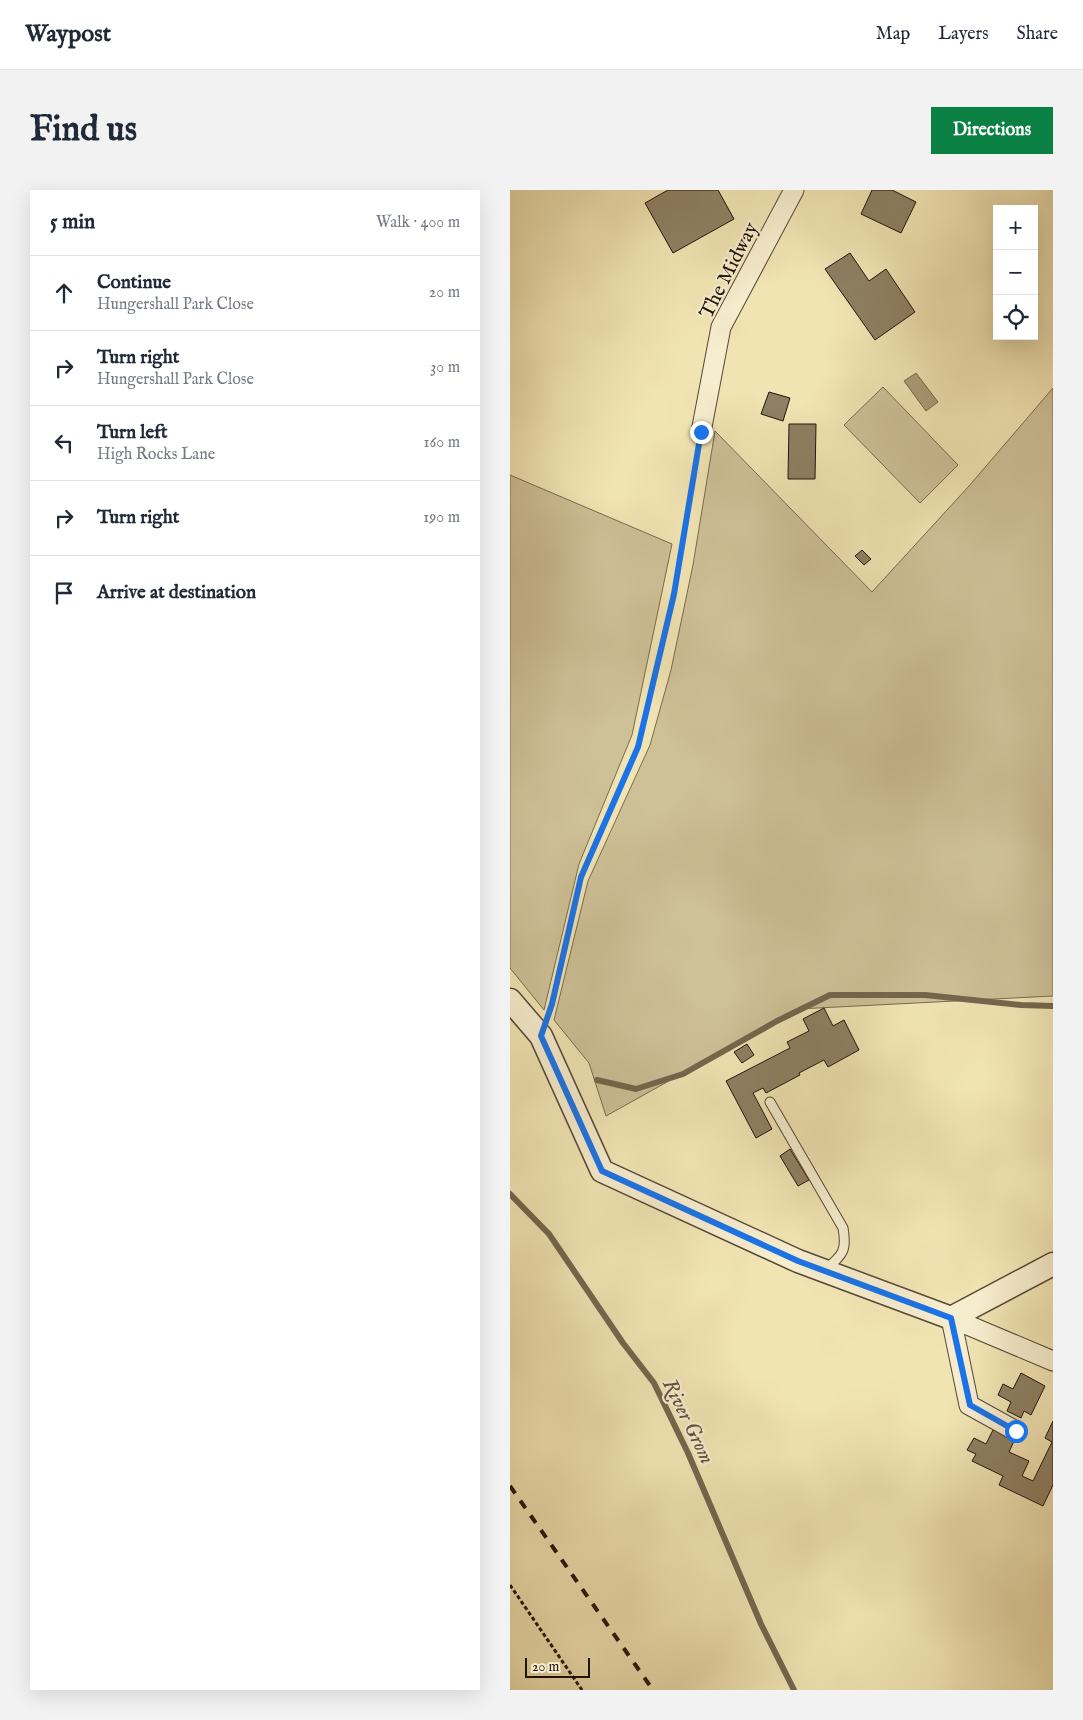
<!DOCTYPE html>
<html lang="en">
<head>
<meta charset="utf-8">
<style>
	body { margin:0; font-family:"IM FELL English",serif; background:#f2f2f3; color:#1f2937 }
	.controls { position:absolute; right:15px; top:15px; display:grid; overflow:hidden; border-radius:0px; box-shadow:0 5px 20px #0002 }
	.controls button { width:45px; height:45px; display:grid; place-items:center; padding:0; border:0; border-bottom:1px solid #e0e1e3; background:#fff; color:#1f2937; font:25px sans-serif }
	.scale { position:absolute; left:15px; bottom:12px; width:65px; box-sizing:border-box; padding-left:5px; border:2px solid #22130c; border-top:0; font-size:14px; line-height:18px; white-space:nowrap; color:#22130c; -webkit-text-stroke:4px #f6edce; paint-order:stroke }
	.stop { position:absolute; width:15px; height:15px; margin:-11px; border:4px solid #1a73e8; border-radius:50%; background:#fff }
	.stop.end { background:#1a73e8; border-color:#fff; box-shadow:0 1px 5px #0008 }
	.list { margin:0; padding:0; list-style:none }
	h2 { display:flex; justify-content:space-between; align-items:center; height:65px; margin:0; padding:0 20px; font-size:21px }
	h2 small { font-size:16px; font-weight:400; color:#747a83 }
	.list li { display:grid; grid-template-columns:32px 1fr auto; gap:15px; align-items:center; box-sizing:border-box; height:75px; padding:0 20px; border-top:1px solid #e0e1e3 }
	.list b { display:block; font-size:19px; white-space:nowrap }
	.list p { margin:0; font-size:16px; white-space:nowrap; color:#747a83 }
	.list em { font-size:16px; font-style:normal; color:#747a83 }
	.icon { flex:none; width:28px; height:28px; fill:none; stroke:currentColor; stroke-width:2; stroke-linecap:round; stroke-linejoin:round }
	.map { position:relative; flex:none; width:543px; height:1500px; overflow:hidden; border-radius:0px }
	header { display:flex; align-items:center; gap:30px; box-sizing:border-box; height:70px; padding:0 25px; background:#fff; border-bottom:1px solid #e0e1e3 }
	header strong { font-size:24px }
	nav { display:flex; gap:28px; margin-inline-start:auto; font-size:18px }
	.intro { display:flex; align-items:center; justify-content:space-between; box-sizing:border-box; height:120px; padding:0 30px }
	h1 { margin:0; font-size:35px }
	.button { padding:12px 22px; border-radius:0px; background:#0b8043; color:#fff; font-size:18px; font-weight:700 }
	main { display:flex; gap:30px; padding:0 30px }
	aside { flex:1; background:#fff; border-radius:0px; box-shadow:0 5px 20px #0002 }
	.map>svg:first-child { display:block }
	.green { fill:#cec097; stroke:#786a52 }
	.water { fill:#ab9d7a; stroke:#74664e }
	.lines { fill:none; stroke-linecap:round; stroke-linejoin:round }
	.stream { stroke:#74664e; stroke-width:6 }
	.building { fill:#8e8063; stroke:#22130c }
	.service-casing { stroke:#564736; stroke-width:11 }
	.minor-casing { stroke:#564736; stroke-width:21 }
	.tertiary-casing { stroke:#564736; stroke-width:25 }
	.path { stroke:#22130c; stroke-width:3; stroke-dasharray:4 2.5; stroke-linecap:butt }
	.service { stroke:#f6edce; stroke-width:9 }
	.minor { stroke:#f6edce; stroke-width:19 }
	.tertiary { stroke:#f6edce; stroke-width:22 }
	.rail { stroke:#22130c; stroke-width:4; stroke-dasharray:9 9; stroke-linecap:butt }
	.route { stroke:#1a73e8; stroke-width:6 }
	.labels { text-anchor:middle; stroke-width:4.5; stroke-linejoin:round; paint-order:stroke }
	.street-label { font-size:20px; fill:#22130c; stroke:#f6edce }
	.water-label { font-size:21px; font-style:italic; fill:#60513d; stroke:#f6edce }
</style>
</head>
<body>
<header>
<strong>Waypost</strong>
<nav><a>Map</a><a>Layers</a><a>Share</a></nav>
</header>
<div class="intro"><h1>Find us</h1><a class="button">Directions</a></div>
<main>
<aside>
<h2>5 min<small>Walk · 400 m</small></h2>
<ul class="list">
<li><svg class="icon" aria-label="ahead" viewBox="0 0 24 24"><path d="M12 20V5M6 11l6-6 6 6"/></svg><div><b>Continue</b><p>Hungershall Park Close</p></div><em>20 m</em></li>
<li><svg class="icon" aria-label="right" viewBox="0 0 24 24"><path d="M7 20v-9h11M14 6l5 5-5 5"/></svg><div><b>Turn right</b><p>Hungershall Park Close</p></div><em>30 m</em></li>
<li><svg class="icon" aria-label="left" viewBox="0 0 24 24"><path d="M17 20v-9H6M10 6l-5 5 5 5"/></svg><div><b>Turn left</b><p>High Rocks Lane</p></div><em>160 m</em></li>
<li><svg class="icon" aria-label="right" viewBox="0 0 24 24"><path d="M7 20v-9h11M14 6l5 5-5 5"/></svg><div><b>Turn right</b></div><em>190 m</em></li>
<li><svg class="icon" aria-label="arrive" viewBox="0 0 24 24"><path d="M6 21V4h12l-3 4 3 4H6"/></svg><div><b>Arrive at destination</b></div></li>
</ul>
</aside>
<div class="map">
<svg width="543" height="1500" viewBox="0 0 543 1500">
	<rect width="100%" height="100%" fill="#f1e4b3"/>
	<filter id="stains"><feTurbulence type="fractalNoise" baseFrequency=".004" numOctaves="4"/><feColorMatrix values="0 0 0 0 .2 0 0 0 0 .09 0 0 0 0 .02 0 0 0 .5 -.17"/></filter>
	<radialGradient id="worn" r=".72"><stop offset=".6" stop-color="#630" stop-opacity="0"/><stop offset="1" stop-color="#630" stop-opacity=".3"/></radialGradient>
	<g class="green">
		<path d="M373,197L448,275L410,313L334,235Z"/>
		<path d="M543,198V806L288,819L96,926L79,873L44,830L78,691L140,555L161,480L183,375L205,241L362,402L459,296Z"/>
		<path d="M0,285L162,354L122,545L69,674L34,820L0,778Z"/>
	</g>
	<path class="water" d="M406,183L428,212L416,221L394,191Z"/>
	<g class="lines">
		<g class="stream">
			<path d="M87,890L126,899L173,884L267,831L320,805H415L511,815L543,816"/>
			<path d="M0,1004L39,1044L113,1153L144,1193L178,1263L251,1434L284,1500"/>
		</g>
	</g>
	<g class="building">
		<path d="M158,0H208L224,29L163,63L135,13Z"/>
		<path d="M362,0H382L406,12L391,43L351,24Z"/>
		<path d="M340,63L359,91L376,79L405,122L365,150L315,79Z"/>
		<path d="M259,202L280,208L273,231L251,224Z"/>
		<path d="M279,234H306L305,289H278Z"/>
		<path d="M352,360L361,369L354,375L345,366Z"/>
		<path d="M314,818L323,836L334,830L349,860L318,877L314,870L289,883L290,885L256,903L253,898L243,903L262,939L246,948L216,891L280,858L277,852L299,841L293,829Z"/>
		<path d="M237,854L244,865L232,873L224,862Z"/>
		<path d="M280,959L299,990L288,996L270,966Z"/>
		<path d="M511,1183L535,1196L521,1225L514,1221L511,1228L497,1221L501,1212L488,1205L493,1194L503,1199Z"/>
		<path d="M543,1231V1295L533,1316L489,1295L493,1286L462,1271L466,1264L457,1260L464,1248L476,1254L484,1238L505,1249L499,1262L519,1271L512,1286L523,1291L542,1252L535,1248Z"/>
	</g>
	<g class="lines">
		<g class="service-casing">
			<path id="service" d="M260,912L333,1038C337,1060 333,1065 316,1079"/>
		</g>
		<g class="minor-casing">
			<g id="minor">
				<path d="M191,242L211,137L284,0"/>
				<path d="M441,1128L459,1215L506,1241"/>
				<path d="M441,1128L543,1171"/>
			</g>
		</g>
		<g class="tertiary-casing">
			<path id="tertiary" d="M0,810L31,846L92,981L288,1071L441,1128L543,1074"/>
		</g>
		<g class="path">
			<path d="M39,822L71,687L128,557L164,404L188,260"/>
			<path d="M0,1395L72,1500"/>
		</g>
		<use href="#service" class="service"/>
		<use href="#minor" class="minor"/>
		<use href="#tertiary" class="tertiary"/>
		<path class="rail" d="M0,1296L143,1500"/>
	</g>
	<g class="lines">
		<path class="route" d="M191,242L164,404L128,557L71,687L42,814L31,846L92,981L288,1071L441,1128L460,1215L506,1241"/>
	</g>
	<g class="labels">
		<g class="street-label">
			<text transform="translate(218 80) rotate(-63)" y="7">The Midway</text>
		</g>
		<g class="water-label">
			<text transform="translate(179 1231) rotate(64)" y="7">River Grom</text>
		</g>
	</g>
	<rect width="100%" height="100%" filter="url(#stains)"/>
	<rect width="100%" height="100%" fill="url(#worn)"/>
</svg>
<div class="controls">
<button>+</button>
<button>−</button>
<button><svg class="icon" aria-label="locate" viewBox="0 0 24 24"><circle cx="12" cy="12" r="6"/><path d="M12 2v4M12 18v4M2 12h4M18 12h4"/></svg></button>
</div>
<div class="scale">20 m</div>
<div class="stop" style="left:506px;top:1241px"></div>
<div class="stop end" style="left:191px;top:242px"></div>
</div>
</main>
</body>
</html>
